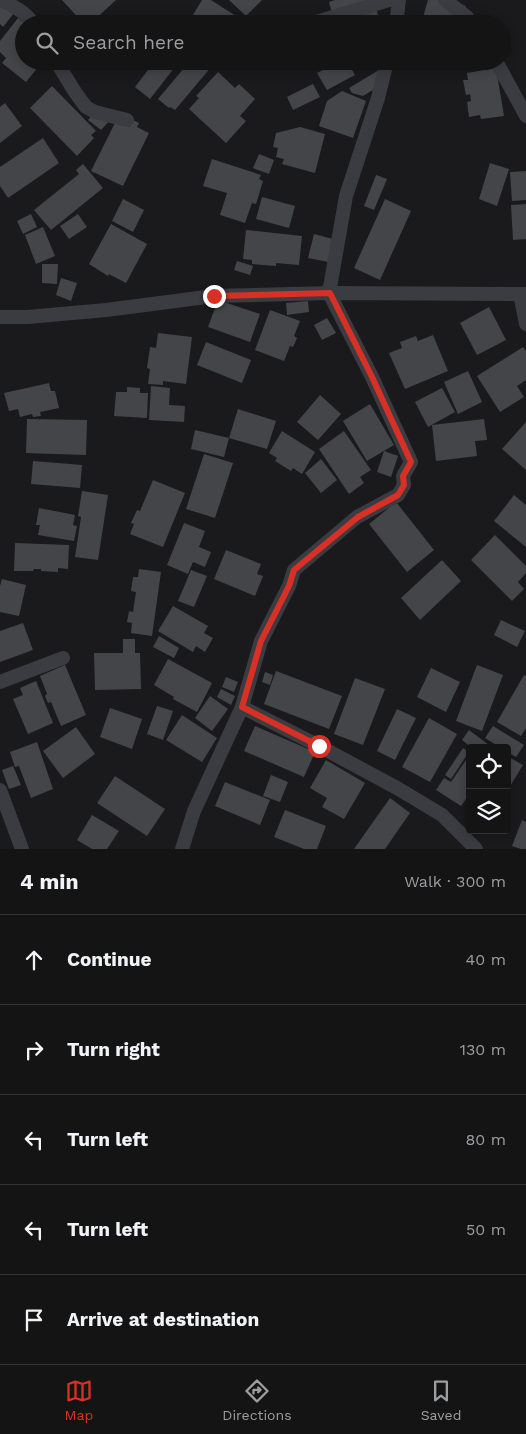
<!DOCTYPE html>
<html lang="en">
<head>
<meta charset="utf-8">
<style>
	body { margin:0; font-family:"Work Sans",sans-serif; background:#1d1d1e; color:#f1f3f6 }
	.controls { position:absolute; right:15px; bottom:15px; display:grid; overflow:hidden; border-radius:5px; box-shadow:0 2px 12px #0003 }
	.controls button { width:45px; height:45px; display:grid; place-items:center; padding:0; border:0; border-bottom:1px solid #333334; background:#141415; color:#f1f3f6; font:25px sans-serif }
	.stop { position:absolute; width:15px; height:15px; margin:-11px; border:4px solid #d93025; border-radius:50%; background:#fff }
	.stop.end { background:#d93025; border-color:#fff; box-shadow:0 1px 5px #0008 }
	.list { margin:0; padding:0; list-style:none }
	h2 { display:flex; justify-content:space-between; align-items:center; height:65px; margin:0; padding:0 20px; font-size:21px }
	h2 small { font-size:16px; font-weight:400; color:#9d9ea0 }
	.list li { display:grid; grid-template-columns:32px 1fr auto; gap:15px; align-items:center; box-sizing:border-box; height:90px; padding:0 20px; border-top:1px solid #333334 }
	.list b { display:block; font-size:19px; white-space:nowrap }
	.list em { font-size:16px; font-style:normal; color:#9d9ea0 }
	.icon { flex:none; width:28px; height:28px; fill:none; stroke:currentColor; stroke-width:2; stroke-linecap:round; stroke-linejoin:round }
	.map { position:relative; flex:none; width:526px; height:849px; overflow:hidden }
	.search { position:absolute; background:#141415; box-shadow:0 2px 12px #0003; left:15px; right:15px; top:15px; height:55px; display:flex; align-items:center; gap:12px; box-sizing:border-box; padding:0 18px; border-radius:28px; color:#9d9ea0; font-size:19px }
	.sheet { height:515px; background:#141415 }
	nav { display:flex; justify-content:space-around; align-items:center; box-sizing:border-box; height:70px; border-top:1px solid #333334; background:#141415; font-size:14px; color:#9d9ea0 }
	nav a { display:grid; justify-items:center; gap:2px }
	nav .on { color:#d93025 }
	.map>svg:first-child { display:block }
	.building { fill:#444549 }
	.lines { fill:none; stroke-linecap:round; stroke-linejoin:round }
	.street { stroke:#3b3c42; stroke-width:14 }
	.route { stroke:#d93025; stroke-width:6 }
</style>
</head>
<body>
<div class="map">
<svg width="526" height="849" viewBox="0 0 526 849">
	<rect width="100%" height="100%" fill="#1a1a1c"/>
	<g class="building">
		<path d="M0,0L18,8L3,27L0,24Z"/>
		<path d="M62,0H116L90,24H84Z"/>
		<path d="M202,0H211L239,18L235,24H189L188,23Z"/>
		<path d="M229,0H262L246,16Z"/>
		<path d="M335,0H374L380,23L335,24L329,2Z"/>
		<path d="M428,0H446L466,6L461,24H421Z"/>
		<path d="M18,18L24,23V61H43L26,82L2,63L6,58L0,52V41Z"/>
		<path d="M155,61H176L178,63L150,99L135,87Z"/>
		<path d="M190,61H206L212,66L175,110L170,107L169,108L158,99Z"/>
		<path d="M321,61H347L355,75L327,90L317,73L325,69Z"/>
		<path d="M496,68L504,116L481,119L480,115L469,117L467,102L471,101L470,94L466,95L463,80H468L467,73Z"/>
		<path d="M379,70L386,82L363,96L352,93L349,88Z"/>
		<path d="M218,72L235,88L239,84L255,99L240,116L246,121L226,143L189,109L199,98L196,96Z"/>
		<path d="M313,84L320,97L293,110L287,97Z"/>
		<path d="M52,86L96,131L91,135L94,138L77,156L30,108Z"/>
		<path d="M342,91L366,101L353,138L319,126L327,101Z"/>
		<path d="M5,103L22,126L0,143V107Z"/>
		<path d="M100,106L113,117L101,130L88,120Z"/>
		<path d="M118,117H127L139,123L137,127L149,133L123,186L91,171Z"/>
		<path d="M300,127L325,134L315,173L282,164L284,159L276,157L278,148L273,147L276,133Z"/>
		<path d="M43,138L59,163L8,198L0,186V167Z"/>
		<path d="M259,154L274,160L269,174L253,168Z"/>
		<path d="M212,159L261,175L259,179L263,181L256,204L252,203L245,223L220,215L227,193L203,186Z"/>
		<path d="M490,163L509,169L497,206L479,199Z"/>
		<path d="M83,164L103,188L51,230L34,210L79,174L76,170Z"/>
		<path d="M526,171V200L512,201L510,172Z"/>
		<path d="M376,175L387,179L374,210L364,206Z"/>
		<path d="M262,197L295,206L289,228L256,219Z"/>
		<path d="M123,199L144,210L133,232L112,221Z"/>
		<path d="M385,199L411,211L380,280L354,268Z"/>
		<path d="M526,204V239L513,240L511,205Z"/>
		<path d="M31,214L37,227L23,234L17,221Z"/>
		<path d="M78,214L87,227L69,239L60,226Z"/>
		<path d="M111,224L147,244L126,283L109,274L108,276L89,264Z"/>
		<path d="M43,227L55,256L36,264L25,235Z"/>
		<path d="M246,230L302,236L299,265L276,263V266L252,264V260L243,259Z"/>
		<path d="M314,234L333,239L328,262L308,258Z"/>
		<path d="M237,261L253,266L250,275L234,270Z"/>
		<path d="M42,264H58L57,284L42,283Z"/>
		<path d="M61,278L77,283L71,301L56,295Z"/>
		<path d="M218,300L260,314L250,342L208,327Z"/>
		<path d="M308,301L309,312L287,315L286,303Z"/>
		<path d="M489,307L506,340L477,355L460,323Z"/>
		<path d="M270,310L300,321L294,336L297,338L293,347L290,346L284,361L255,350Z"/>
		<path d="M327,318L336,333L322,340L314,325Z"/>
		<path d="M158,333L192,337L186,384L163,381V385L148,384L150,369L147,368L150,347L156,348Z"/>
		<path d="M433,335L448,371L405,389L389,353L402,348L400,342L416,336L418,341Z"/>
		<path d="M206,342L251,360L242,383L197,365Z"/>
		<path d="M523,347L526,351V380L517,386L524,397L500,412L477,376Z"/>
		<path d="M468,371L482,402L458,414L444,382Z"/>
		<path d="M49,383L51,391H55L59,408L40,412L41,416L33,417L32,414L20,417L18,409L9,411L4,393Z"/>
		<path d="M151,386L170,388L169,405L185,406L184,422L149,420Z"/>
		<path d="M127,387L140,388V393H148L147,418L114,416L116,392H127Z"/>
		<path d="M442,388L455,412L428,427L415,402Z"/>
		<path d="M320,395L341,414L318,440L297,422Z"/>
		<path d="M370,404L394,445L367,461L343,421Z"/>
		<path d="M238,409L276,421L267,449L229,438Z"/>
		<path d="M27,419L87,420L86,455L26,453Z"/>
		<path d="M484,419L487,440L475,441L477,456L436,461L432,425Z"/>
		<path d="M526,422V470L502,449Z"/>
		<path d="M195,430L229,438L224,457L191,449Z"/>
		<path d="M282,431L315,452L302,474L293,468L291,471L275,461L277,458L269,453Z"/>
		<path d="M344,431L371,470L360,477L364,483L349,494L319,449Z"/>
		<path d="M384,451L398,456L391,477L377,472Z"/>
		<path d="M204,454L233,463L215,518L186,509Z"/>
		<path d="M321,459L337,480L321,493L305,473Z"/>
		<path d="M33,461L82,465L80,488L31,484Z"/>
		<path d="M153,480L185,493L163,547L130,534L134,524L131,523L137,510L140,511Z"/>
		<path d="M82,491L108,495L98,560L75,557L81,517L78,516Z"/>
		<path d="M514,495L526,505V547L494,521Z"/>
		<path d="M396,502L434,550L407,572L369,524Z"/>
		<path d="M39,508L75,515L73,525L77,526L74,541L38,535L40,525H36Z"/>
		<path d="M184,523L205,531L199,547L211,552L205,567L193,562L188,574L167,565Z"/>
		<path d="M495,535L526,566V573L518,582L524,589L512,601L471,560Z"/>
		<path d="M15,543L69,545L68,569L58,568V572L41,571V569H34L33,571H14Z"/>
		<path d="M226,550L261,564L257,574L263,576L255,596L214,579Z"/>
		<path d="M442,560L461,581L420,620L401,598Z"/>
		<path d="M139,569L161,572L152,636L131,633L132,623L127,622L129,611L133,612L136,592L131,591L133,577H138Z"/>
		<path d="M191,570L207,576L194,607L178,601Z"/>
		<path d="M2,579L26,585L19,616L0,612V586Z"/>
		<path d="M173,606L208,626L204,633L213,638L205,652L196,646L193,652L158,631Z"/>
		<path d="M501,620L525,631L517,647L494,635Z"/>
		<path d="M23,623L33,650L0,662V631Z"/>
		<path d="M159,636L179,648L174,658L153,647Z"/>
		<path d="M123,639H135V653H140L141,689L95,690L94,653H123Z"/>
		<path d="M168,659L212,683L197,712L173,699L174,697L154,685Z"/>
		<path d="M65,665L86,715L61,726L51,702L48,703L45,696L47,694L40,676Z"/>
		<path d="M477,665L503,675L482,731L456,721Z"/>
		<path d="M431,668L460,682L446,712L417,697Z"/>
		<path d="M276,671L342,696L329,729L264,704Z"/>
		<path d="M265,672L273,675L270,685L262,682Z"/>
		<path d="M524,675L526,676V728L521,736L497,722Z"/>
		<path d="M226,677L238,682L234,692L222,687Z"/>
		<path d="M355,678L385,689L363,745L334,734Z"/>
		<path d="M36,681L53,723L28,734L13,699L23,695L20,688Z"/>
		<path d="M221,689L235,696L231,705L217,697Z"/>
		<path d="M210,696L228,709L212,731L195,718Z"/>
		<path d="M157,706L173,711L163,740L147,734Z"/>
		<path d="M110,708L142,719L132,749L100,737Z"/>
		<path d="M397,709L416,718L395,760L377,751Z"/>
		<path d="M182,715L217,738L202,762L166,740Z"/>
		<path d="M429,718L457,734L430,782L402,767Z"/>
		<path d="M255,726L315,752L304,777L244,751Z"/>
		<path d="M493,726L524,745L516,757L507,752V748H501L485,738Z"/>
		<path d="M76,727L95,754L63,778L43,751Z"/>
		<path d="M469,730L493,748H472L462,740Z"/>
		<path d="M37,742L53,789L31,798L19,766L15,767L10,752Z"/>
		<path d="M463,748L469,752L451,779L445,775Z"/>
		<path d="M470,754V793L461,806L436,790L444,778L451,782Z"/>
		<path d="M507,756L523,765L507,791Z"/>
		<path d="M326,760L365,783L344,819L322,807L327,798L310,788Z"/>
		<path d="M13,766L21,785L9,789L2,770Z"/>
		<path d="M271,775L288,782L280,802L263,796Z"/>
		<path d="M115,776L165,809L147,836L97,803Z"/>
		<path d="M225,782L270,800L260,825L215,806Z"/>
		<path d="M390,798L410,813L385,849H354Z"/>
		<path d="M285,810L326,826L317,849H304L274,837Z"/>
		<path d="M92,815L119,831L107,849H92L77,840Z"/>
		<path d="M522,820L526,822V849H521L512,846Z"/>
	</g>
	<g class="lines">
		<g class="street">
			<path d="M1,0C13,6 26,12 33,24"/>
			<path d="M445,0L467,17L471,24"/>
			<path d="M310,24L389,0"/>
			<path d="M396,24L399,0"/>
			<path d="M56,61L75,92L86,107L95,112L127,120"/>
			<path d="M496,61L526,116"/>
			<path d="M520,294L526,324"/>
			<path d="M0,317H28L106,310L214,296L329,293L526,294"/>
			<path d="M0,682L63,658"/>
			<path d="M242,707L319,746L397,788L442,815L476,849"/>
			<path d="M0,790L22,849"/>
			<path d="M182,849L194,811L242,707L261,641L289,586L294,570L357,517L398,495L404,485L403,476L411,462L372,377L329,293L346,196L378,98L387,61"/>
		</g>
	</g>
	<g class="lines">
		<path class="route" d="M214,296L330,293L372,377L411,462L403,476L404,485L398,495L358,517L294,570L289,586L261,641L242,707L319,746"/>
	</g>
</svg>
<div class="controls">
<button><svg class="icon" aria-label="locate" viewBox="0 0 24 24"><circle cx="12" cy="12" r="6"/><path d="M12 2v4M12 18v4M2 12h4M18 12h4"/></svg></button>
<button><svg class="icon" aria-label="layers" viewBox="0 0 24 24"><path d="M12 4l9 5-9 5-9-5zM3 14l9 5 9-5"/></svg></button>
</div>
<div class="stop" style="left:319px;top:746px"></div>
<div class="stop end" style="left:214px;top:296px"></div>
<div class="search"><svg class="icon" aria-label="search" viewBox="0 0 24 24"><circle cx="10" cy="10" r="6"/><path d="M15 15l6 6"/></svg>Search here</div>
</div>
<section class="sheet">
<h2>4 min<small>Walk · 300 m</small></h2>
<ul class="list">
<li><svg class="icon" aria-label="ahead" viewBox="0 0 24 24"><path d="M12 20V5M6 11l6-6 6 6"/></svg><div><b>Continue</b></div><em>40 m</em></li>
<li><svg class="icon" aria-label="right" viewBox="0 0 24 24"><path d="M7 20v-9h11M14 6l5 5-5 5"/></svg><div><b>Turn right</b></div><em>130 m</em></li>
<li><svg class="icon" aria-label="left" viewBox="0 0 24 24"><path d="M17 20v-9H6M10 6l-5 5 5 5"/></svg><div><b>Turn left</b></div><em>80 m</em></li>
<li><svg class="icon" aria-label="left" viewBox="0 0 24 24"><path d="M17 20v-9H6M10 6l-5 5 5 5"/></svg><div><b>Turn left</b></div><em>50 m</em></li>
<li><svg class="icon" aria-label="arrive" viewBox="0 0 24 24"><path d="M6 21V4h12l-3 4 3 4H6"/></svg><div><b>Arrive at destination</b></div></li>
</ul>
</section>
<nav>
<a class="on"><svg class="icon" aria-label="map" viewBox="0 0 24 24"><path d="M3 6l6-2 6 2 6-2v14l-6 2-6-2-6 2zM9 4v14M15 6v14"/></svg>Map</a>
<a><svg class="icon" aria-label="directions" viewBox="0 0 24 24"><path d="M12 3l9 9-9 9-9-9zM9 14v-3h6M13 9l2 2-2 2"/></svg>Directions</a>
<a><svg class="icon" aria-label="saved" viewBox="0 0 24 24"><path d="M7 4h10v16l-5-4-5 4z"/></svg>Saved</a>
</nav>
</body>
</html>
